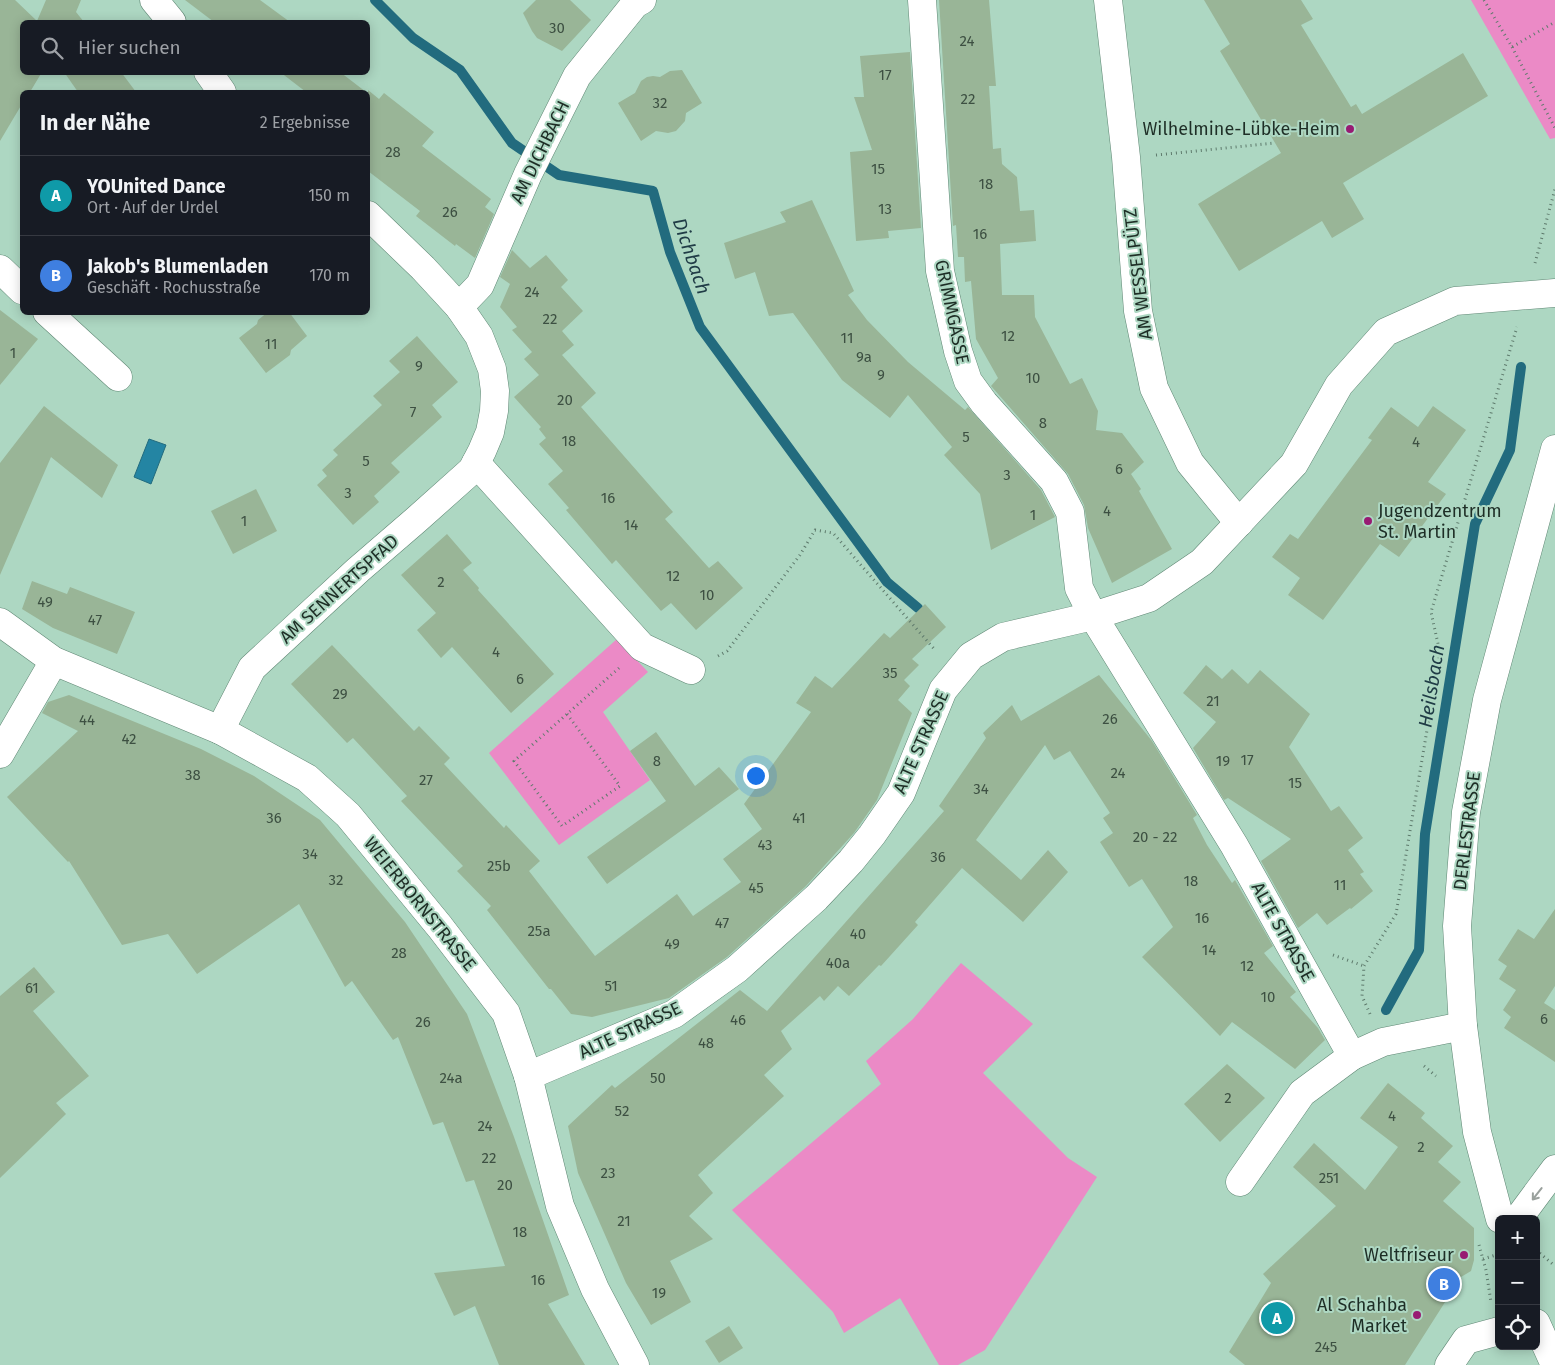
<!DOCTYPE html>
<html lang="de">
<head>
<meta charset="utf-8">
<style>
	body { margin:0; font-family:"Fira Sans",sans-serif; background:#242831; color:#f1f3f6 }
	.controls { position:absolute; right:15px; bottom:15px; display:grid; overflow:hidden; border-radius:8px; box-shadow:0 2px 12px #0003 }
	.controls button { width:45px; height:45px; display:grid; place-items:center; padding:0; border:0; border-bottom:1px solid #363941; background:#171b24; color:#f1f3f6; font:25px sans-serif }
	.you { position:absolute; left:755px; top:775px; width:18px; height:18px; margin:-12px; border:4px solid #fff; border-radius:50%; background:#1a73e8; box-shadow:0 0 0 8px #1a73e833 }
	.badge { display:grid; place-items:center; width:32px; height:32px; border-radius:50%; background:#b45309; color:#fff; font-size:16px; font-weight:700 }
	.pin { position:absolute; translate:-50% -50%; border:2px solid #fff; box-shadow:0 1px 5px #0006 }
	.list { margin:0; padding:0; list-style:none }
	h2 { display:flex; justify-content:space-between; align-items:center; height:65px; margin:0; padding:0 20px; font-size:21px }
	h2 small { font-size:16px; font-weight:400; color:#9ea1a6 }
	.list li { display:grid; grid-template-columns:32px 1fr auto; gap:15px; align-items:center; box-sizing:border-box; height:80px; padding:0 20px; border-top:1px solid #363941 }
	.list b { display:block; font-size:19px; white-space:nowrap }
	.list p { margin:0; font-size:16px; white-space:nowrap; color:#9ea1a6 }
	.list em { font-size:16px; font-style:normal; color:#9ea1a6 }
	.icon { flex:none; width:28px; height:28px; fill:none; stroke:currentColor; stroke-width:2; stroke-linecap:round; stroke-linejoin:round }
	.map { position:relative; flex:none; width:1555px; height:1365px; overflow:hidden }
	.search { position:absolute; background:#171b24; box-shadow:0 2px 12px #0003; left:20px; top:20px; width:350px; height:55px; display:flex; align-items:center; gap:12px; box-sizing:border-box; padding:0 18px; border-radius:8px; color:#9ea1a6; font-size:19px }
	.panel { position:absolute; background:#171b24; box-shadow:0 2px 12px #0003; left:20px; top:90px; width:350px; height:225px; border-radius:8px }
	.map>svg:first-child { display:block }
	.green { fill:#eb8ac6 }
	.water { fill:#2485a3; stroke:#226b7e }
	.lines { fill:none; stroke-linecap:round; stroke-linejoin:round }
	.stream { stroke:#226b7e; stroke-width:10 }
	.building { fill:#99b597 }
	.minor-casing { stroke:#608875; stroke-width:29 }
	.path { stroke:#5e7a6c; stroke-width:3; stroke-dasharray:1 4; stroke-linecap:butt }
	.minor { stroke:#fff; stroke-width:28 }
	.oneway { stroke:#9aa19d }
	.poi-dot { fill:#981b73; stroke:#add7c2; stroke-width:2 }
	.labels { text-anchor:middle; stroke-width:4; stroke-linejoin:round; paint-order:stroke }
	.number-label { font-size:15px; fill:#3d5042 }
	.poi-label { font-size:18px; fill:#1e2e26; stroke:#add7c2; text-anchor:end }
	.street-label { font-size:18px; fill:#1e2e26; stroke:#add7c2 }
	.water-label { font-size:19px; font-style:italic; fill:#203c46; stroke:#add7c2 }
</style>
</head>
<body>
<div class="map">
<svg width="1555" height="1365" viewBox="0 0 1555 1365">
	<rect width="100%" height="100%" fill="#add7c2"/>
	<g class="green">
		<path d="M1471,0H1555V138L1550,139Z"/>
		<path d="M617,639L648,672L603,712L650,780L559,845L489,753Z"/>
		<path d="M961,963L1033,1024L983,1073L1068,1158L1097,1177L985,1350L958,1365H939L900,1298L844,1333L833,1312L732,1210L881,1084L866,1061L913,1019Z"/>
	</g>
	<path class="water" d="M149,439L166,445L151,484L134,477Z"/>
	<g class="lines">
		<g class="stream">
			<path d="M375,0L413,38L460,70L512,143L559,175L653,191L670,252L700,327L887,582L918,608"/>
			<path d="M1386,1010L1419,950L1425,834L1475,524L1510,450L1521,367"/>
		</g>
	</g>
	<g class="building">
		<path d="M0,0H15L37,21L46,0H81L76,12L84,22H22V72H42L30,92H22V104L0,141Z"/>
		<path d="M185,0H260L290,22H214Z"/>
		<path d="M536,0H570L591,20L562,51L537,38L532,31L523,13Z"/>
		<path d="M939,0H989L996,86H989L993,149L1001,148L1002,164L1017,177L1020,211L1034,210L1036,241L1000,244L1002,295H1034L1035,317L1070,384L1082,378L1098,411L1096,430L1122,433L1144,462L1131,474L1141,489L1139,491L1172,549L1112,583L1088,528L1084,505L1068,474L991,386L998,378L976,339L971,281L965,282L964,257H958L956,225L953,226Z"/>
		<path d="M1204,0H1301L1313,19L1301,25L1351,107L1356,104L1362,114L1463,53L1488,96L1343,183L1364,219L1332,238L1322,221L1239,271L1198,204L1281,153L1220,51L1230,44Z"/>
		<path d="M910,52L921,228L888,231L889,238L856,241L850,152L872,150L854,97H864L860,56Z"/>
		<path d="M682,70L702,103L686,113L685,121L676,131L668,133L656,131L641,141L618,103L635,93L641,81L647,77L653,76L660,77L670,71Z"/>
		<path d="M64,72H121L136,92H78Z"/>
		<path d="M280,72H340L366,92H306Z"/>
		<path d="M368,90L379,99L384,93L434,132L422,146L491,199L485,207L494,214L475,258L456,244L455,246L416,216L420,211L368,171Z"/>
		<path d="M812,200L854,291L848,295L867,320L908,362L965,410L968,407L1041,490L1055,517L991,550L980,494L944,455L952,447L908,395L890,418L842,380L793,313L769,316L755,272L735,279L724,243L786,222L780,212Z"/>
		<path d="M512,250L530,268L546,255L568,280L561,287L583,311L562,331L574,345L562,355L596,393L581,407L673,512L665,519L709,568L718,561L743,588L696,630L671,603L661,611L616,560L612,564L566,510L569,508L548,484L563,471L539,444L546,438L539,429L541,427L514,397L539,375L524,359L532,352L512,330L517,327L500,307L510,284L500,277Z"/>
		<path d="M0,310L38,339L0,385Z"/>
		<path d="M268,312H289L307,336L291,350L290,355L266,373L239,338L257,324L258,320Z"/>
		<path d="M417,336L458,382L432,405L442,417L391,463L400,472L374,496L379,502L353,525L317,485L327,476L322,470L338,455L333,450L382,405L373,396L400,372L389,361Z"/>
		<path d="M44,406L118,465L102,498L51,457L0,575V463Z"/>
		<path d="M1433,406L1466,430L1428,482L1446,494L1399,557L1380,544L1323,620L1288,595L1300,578L1272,557L1290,534L1298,539L1372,440L1368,438L1391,407L1418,427Z"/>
		<path d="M256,489L277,531L233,554L211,511Z"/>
		<path d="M447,534L472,563L463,570L479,588L478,590L554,674L511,713L452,647L441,658L417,630L436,613L401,575Z"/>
		<path d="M32,581L67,594L70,587L135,612L117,654L53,628L22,609Z"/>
		<path d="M925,604L946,627L912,659L919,665L904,680L910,686L898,700L912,713L877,800L854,833L805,887L727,957L669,998L592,1017L571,1014L551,989H549L487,910L491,906L457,871L463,866L401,801L407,796L353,738L347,743L291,684L332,645L414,731L419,726L450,758L444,764L504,828L506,825L540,861L529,871L595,956L677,894L693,916L741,882L723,859L762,829L744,804L811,712L796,703L815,676L832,688L884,633L890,638Z"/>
		<path d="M1206,665L1222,679L1232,669L1248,684L1260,670L1310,714L1289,747L1331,811L1339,806L1363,838L1348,850L1364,872L1360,874L1373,891L1351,909L1350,908L1327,925L1317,913L1298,928L1261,861L1291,839L1228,798L1224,800L1193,748L1216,722L1183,693Z"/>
		<path d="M1099,675L1152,741L1197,815L1193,818L1207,845L1232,883L1235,880L1273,946L1264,953L1296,992L1290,997L1318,1028L1325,1040L1295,1069L1232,1022L1220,1036L1142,957L1173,927L1142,879L1129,887L1100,842L1113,833L1103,818L1110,813L1070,751L1054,760L1045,745L976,840L1021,880L1048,850L1068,872L1023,922L962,868L915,922L918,925L881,966L879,965L849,996L838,986L824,1001L820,996L781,1031L792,1049L764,1075L784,1096L698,1175L713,1193L689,1216L713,1239L670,1261L691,1302L651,1325L626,1283L578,1173L568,1126L612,1085L615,1088L740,990L767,1011L944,811L939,806L986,738L983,733L1012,705L1021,721Z"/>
		<path d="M69,695L201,749L254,776L320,820L405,922L467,1014L514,1137L569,1295L548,1304L585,1365H499L475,1306L454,1316L434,1273L505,1266L474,1180L466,1182L443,1122L433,1125L398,1037L393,1040L352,981L345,987L299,904L197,974L168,934L122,945L69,861L68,862L7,797L78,731L42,713L48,702Z"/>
		<path d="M656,732L695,786L719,767L739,789L607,884L587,857L666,801L630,751Z"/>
		<path d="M1555,909V986L1544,1003L1555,1010V1062L1504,1028L1511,1017L1503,1010L1516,990L1499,979L1507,966L1498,960L1518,929L1534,939Z"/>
		<path d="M34,967L55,992L33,1011L89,1076L56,1103L66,1114L0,1178V996Z"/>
		<path d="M1227,1064L1265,1098L1220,1142L1184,1104Z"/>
		<path d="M1388,1083L1425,1113L1421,1118L1453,1146L1438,1162L1461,1182L1443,1201L1474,1228V1260L1471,1271L1461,1277L1405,1365H1245L1229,1352L1271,1283L1263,1274L1336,1206L1293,1167L1314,1143L1365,1190L1398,1147L1360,1118Z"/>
		<path d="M729,1326L743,1348L719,1363L705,1341Z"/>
	</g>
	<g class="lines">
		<g class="minor-casing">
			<g id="minor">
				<path d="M154,0L172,22"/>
				<path d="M922,0L940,271L958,351L968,381L984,403L1054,481L1070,512L1079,588L1093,616L1234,845L1352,1056"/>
				<path d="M1108,0L1126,157L1138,311L1154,388L1190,463L1239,523"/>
				<path d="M208,72L222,92"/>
				<path d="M0,269L22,290"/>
				<path d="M459,307L480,285L528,174L577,76L635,4L642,0"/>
				<path d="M47,312L118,377"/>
				<path d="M476,463L642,647L691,670"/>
				<path d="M0,622L54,661L220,730L307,778L348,815L440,927L506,1013L528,1076L560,1206L595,1289L635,1365"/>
				<path d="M220,730L252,668L358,570L416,520L472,470L482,451L490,432L494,411L495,391L492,369L479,336L459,307L423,268L368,215"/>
				<path d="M0,754L54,661"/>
				<path d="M528,1076L674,1014L737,969L816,898L851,861L872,835L901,793L943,690L971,656L1003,637L1093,616L1149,598L1202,562L1294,464L1339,385L1386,332L1455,301L1555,293"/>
				<path d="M1240,1182L1302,1093L1352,1056L1383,1042L1463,1026"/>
				<path d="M1500,1219L1477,1132L1463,1026L1457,926L1466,812L1487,700L1555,449"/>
				<path d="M1518,1219L1555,1169"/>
				<path d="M1536,1323L1555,1365"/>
				<path d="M1449,1365L1466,1340L1499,1331"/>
			</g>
		</g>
		<g class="path">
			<path d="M1484,0L1512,47L1555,22"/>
			<path d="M1512,47L1555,128"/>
			<path d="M1156,155L1275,143"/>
			<path d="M1535,263L1555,189"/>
			<path d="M718,656L727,651L800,555L815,530L833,533L935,650"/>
			<path d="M567,714L620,786L562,826L514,761L619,668"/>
			<path d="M1333,955L1364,966"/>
			<path d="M1370,1014L1362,996L1364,966L1396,914L1440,653L1431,612L1517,327"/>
			<path d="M1424,1066L1436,1076"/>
			<path d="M1479,1245L1486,1270L1491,1302"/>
			<path d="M1536,1250L1555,1266"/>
			<path d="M1483,1259L1499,1254"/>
		</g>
		<use href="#minor" class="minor"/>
	</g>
	<defs><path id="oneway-shaft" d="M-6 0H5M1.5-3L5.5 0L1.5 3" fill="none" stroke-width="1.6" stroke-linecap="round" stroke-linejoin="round" transform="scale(1.25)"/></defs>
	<use class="oneway" href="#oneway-shaft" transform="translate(1537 1194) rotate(128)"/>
	<g class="poi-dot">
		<circle cx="1350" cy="129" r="5"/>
		<circle cx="1368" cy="521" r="5"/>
		<circle cx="1464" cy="1255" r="5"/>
		<circle cx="1417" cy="1315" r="5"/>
	</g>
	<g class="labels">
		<g class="number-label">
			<text x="557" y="33">30</text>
			<text x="967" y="46">24</text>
			<text x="885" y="80">17</text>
			<text x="968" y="104">22</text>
			<text x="660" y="108">32</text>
			<text x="393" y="157">28</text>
			<text x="878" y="174">15</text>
			<text x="986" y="189">18</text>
			<text x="885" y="214">13</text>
			<text x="450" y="217">26</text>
			<text x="980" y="239">16</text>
			<text x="532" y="297">24</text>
			<text x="550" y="324">22</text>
			<text x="1008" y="341">12</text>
			<text x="847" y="343">11</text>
			<text x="271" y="349">11</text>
			<text x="13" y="358">1</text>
			<text x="864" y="362">9a</text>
			<text x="419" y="371">9</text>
			<text x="881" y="380">9</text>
			<text x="1033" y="383">10</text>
			<text x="565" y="405">20</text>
			<text x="413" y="417">7</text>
			<text x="1043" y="428">8</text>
			<text x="966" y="442">5</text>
			<text x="569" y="446">18</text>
			<text x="1416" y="447">4</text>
			<text x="366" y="466">5</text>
			<text x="1119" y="474">6</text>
			<text x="1007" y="480">3</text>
			<text x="348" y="498">3</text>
			<text x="608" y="503">16</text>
			<text x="1107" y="516">4</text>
			<text x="1033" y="520">1</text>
			<text x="244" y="526">1</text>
			<text x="631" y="530">14</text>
			<text x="673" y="581">12</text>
			<text x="441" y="587">2</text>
			<text x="707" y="600">10</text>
			<text x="45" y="607">49</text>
			<text x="95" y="625">47</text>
			<text x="496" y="657">4</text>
			<text x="890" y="678">35</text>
			<text x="520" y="684">6</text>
			<text x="340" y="699">29</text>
			<text x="1213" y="706">21</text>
			<text x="1110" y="724">26</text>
			<text x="87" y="725">44</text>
			<text x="129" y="744">42</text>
			<text x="1247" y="765">17</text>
			<text x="657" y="766">8</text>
			<text x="1223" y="766">19</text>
			<text x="1118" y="778">24</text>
			<text x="193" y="780">38</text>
			<text x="426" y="785">27</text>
			<text x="1295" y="788">15</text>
			<text x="981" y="794">34</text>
			<text x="274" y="823">36</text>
			<text x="799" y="823">41</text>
			<text x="1155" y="842">20 - 22</text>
			<text x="765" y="850">43</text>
			<text x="310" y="859">34</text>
			<text x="938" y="862">36</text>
			<text x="499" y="871">25b</text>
			<text x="336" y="885">32</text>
			<text x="1191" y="886">18</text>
			<text x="1340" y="890">11</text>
			<text x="756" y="893">45</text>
			<text x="1202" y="923">16</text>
			<text x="722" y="928">47</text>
			<text x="539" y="936">25a</text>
			<text x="858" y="939">40</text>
			<text x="672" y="949">49</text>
			<text x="1209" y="955">14</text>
			<text x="399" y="958">28</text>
			<text x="838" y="968">40a</text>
			<text x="1247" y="971">12</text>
			<text x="611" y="991">51</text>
			<text x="32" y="993">61</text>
			<text x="1268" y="1002">10</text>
			<text x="1544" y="1024">6</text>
			<text x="738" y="1025">46</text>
			<text x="423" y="1027">26</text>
			<text x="706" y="1048">48</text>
			<text x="451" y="1083">24a</text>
			<text x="658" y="1083">50</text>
			<text x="1228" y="1103">2</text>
			<text x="622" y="1116">52</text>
			<text x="1392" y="1121">4</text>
			<text x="485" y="1131">24</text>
			<text x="1421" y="1152">2</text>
			<text x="489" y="1163">22</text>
			<text x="608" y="1178">23</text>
			<text x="1329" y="1183">251</text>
			<text x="505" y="1190">20</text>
			<text x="624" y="1226">21</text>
			<text x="520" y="1237">18</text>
			<text x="538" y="1285">16</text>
			<text x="659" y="1298">19</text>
			<text x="1326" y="1352">245</text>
		</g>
		<g class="poi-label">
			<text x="1340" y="135">Wilhelmine-Lübke-Heim</text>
			<text x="1378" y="517" text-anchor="start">Jugendzentrum<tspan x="1378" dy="21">St. Martin</tspan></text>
			<text x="1454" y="1261">Weltfriseur</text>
			<text x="1407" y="1311">Al Schahba<tspan x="1407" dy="21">Market</tspan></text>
		</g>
		<g class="street-label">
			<text transform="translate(540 152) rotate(-64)" y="6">AM DICHBACH</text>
			<text transform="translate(1138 274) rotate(-97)" y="6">AM WESSELPÜTZ</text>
			<text transform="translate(952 312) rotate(78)" y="6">GRIMMGASSE</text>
			<text transform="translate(339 589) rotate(-42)" y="6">AM SENNERTSPFAD</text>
			<text transform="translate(921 742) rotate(-66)" y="6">ALTE STRASSE</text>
			<text transform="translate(1467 831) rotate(-83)" y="6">DERLESTRASSE</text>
			<text transform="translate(420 904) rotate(51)" y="6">WEIERBORNSTRASSE</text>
			<text transform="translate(1283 932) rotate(61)" y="6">ALTE STRASSE</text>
			<text transform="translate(630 1030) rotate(-25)" y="6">ALTE STRASSE</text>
		</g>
		<g class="water-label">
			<text transform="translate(692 256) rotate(71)" y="7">Dichbach</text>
			<text transform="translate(1431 686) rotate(-81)" y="7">Heilsbach</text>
		</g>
	</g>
</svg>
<div class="controls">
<button>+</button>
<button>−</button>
<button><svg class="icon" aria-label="locate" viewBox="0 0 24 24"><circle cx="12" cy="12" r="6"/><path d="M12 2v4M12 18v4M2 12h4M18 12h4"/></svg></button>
</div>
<div class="you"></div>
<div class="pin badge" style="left:1277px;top:1318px;background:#0f9aa8">A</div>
<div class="pin badge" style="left:1444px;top:1284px;background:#3f7fe0">B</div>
<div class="search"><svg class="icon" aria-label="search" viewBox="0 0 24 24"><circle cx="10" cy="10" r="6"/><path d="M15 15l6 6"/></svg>Hier suchen</div>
<section class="panel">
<h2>In der Nähe<small>2 Ergebnisse</small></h2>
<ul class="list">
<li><span class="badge" style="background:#0f9aa8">A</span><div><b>YOUnited Dance</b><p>Ort · Auf der Urdel</p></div><em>150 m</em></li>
<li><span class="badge" style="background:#3f7fe0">B</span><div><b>Jakob's Blumenladen</b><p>Geschäft · Rochusstraße</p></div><em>170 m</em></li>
</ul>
</section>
</div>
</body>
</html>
